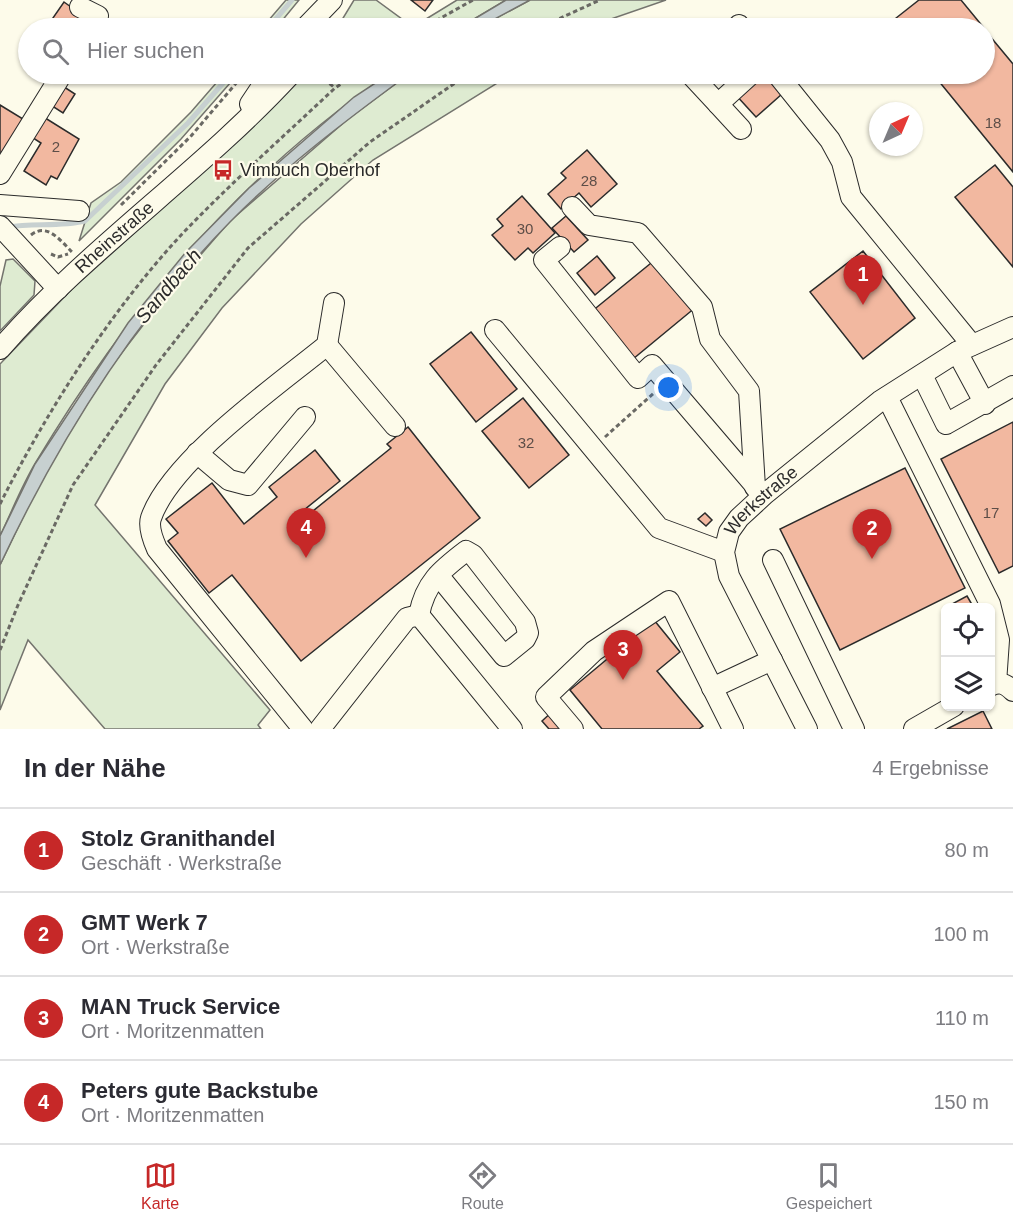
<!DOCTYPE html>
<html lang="de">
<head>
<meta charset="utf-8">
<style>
	body { margin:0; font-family:Helvetica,sans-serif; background:#f7f7f7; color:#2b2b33 }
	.controls { position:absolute; right:18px; bottom:18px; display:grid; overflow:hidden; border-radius:9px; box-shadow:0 2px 4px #0004 }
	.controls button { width:54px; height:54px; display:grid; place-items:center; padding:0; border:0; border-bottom:2px solid #e1e1e2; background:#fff; color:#2b2b33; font:30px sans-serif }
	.compass { position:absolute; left:869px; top:102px; width:54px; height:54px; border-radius:50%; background:#fff; box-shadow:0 2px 4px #0004; rotate:44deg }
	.you { position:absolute; left:669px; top:388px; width:21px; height:21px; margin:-15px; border:4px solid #fff; border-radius:50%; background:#1a73e8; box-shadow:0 0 0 9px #1a73e833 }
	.badge { display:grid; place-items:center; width:39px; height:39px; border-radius:50%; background:#c62828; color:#fff; font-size:20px; font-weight:700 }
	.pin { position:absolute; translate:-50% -50px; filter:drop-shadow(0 2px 3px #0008) }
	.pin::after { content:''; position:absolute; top:32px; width:21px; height:18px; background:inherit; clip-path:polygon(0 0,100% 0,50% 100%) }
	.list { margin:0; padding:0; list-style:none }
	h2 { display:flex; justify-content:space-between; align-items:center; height:78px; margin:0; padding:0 24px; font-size:26px }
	h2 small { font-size:20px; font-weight:400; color:#7c7c81 }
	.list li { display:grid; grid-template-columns:39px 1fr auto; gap:18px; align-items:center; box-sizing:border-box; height:84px; padding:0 24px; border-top:2px solid #e1e1e2 }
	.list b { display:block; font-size:22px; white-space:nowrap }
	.list p { margin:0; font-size:20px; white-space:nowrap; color:#7c7c81 }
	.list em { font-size:20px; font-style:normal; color:#7c7c81 }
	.icon { flex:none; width:33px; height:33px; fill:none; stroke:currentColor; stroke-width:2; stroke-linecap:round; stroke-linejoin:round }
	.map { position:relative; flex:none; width:1013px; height:729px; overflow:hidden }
	.search { position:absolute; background:#fff; box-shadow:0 2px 4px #0004; left:18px; right:18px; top:18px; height:66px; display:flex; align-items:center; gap:15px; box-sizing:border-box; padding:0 21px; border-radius:33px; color:#7c7c81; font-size:22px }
	.sheet { height:414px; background:#fff }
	nav { display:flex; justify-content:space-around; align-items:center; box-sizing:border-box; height:84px; border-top:2px solid #e1e1e2; background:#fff; font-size:16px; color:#7c7c81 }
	nav a { display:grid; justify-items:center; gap:3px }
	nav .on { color:#c62828 }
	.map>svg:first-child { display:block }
	.green { fill:#deebd1; stroke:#74746e; stroke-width:1.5 }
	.water { fill:#c7d0d0; stroke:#74746e; stroke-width:1.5 }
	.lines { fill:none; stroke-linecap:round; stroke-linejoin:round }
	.stream { stroke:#c7d0d0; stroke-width:5 }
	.building { fill:#f2b8a0; stroke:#2b2b2b; stroke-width:1.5 }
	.minor-casing { stroke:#2b2b2b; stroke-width:22 }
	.path { stroke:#6a6964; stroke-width:3; stroke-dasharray:4.5 3; stroke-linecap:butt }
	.minor { stroke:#fdfbea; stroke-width:20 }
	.labels { text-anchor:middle; stroke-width:4.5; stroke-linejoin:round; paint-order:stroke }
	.number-label { font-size:15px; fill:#5d4e48 }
	.poi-label { font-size:18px; fill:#2b2b2b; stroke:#fdfbea; text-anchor:start }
	.street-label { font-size:18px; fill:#2b2b2b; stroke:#fdfbea }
	.water-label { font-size:20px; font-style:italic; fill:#2b2b2b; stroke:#fdfbea }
</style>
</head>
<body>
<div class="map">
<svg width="1013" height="729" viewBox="0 0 1013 729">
	<rect width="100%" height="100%" fill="#fdfbea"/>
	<g class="green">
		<path d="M286,0H299L276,28H262Z"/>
		<path d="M354,0H376L413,27L457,0H506L459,28H337Z"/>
		<path d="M530,0H666L585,28H478Z"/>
		<path d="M224,74H238L181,139L79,241L91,203L121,182L191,112Z"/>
		<path d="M306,74H389C242,173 127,310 36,462C22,485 12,511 0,536V364L72,289L227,150Z"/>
		<path d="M409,74H512L373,160L301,224L222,308L165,384L95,505L270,710L258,725L261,729H105L28,640L0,710V565L36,490L71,429L110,368L171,289L230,221L348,119Z"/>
		<path d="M13,259L35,281L34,295L0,331V286L6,260Z"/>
	</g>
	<g class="water">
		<path d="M506,0H530L478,28H459Z"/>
		<path d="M389,74H409C348,119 284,167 230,222C133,321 59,440 0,565V536L35,464L128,323L186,252L249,188L354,97Z"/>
	</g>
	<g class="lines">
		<g class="stream">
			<path d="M268,28L292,0"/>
			<path d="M8,227C34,223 60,227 85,221L188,123L231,74"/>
		</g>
	</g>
	<g class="building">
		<path d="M411,0H433L425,11Z"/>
		<path d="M919,0H961L984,28H896L891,22Z"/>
		<path d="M64,2L89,20L83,28H46Z"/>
		<path d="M984,29L1013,64V172L933,74H984Z"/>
		<path d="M716,74H742L728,86Z"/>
		<path d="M759,74H764L782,94L756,117L735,94Z"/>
		<path d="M58,83L75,94L63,113L46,102Z"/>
		<path d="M0,105L23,119L0,158Z"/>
		<path d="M42,116L79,139L57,179L51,176L46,185L24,171L41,143L30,136Z"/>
		<path d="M587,150L617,184L591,207L579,193L561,209L548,194L566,178L561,173Z"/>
		<path d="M995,165L1013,187V267L955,197Z"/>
		<path d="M522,196L555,233L533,253L528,248L515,260L492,235L503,226L497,219Z"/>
		<path d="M566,216L588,240L574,252L552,228Z"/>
		<path d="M863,251L915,318L863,359L810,292Z"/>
		<path d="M597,256L615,278L595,295L577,273Z"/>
		<path d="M656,259L696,307L633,359L591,312Z"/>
		<path d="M471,332L517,389L476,422L430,364Z"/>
		<path d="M523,398L569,455L529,488L482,431Z"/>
		<path d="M1013,422V566L999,573L941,459Z"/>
		<path d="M408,427L480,518L301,661L232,575L209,593L168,541L178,533L166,519L212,483L244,524L277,497L269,487L315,450L340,481L299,514L303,519L391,448L387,444Z"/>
		<path d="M905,468L965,588L840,650L780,529Z"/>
		<path d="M705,513L712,520L706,526L698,519Z"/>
		<path d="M967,596L974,608H954L952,604Z"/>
		<path d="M654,620L680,652L657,671L703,726L699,729H602L570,690Z"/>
		<path d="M554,710L570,729H549L542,721Z"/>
		<path d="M983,711L992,729H947Z"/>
	</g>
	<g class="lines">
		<g class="minor-casing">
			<g id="minor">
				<path d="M80,7L98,16L90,28"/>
				<path d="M739,25L741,28"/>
				<path d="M305,28L332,0"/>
				<path d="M777,74L830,140L842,162L851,197L972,345"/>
				<path d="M692,76L718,104"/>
				<path d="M250,104L270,74"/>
				<path d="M741,129L718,104L751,74"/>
				<path d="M0,174L62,74"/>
				<path d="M0,205L79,211"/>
				<path d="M572,207L589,225L638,233L702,307L710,339L749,391L755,487"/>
				<path d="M0,226L58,289"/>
				<path d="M560,247L544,260L638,378L652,365L758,489"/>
				<path d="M495,330L659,528L724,552"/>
				<path d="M327,345L395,426"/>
				<path id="s1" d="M0,349C88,248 201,172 291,74"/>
				<path d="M957,352L985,404"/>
				<path d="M922,375L946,424L1013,386"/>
				<path d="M887,397L990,604L999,640L996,683"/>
				<path d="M197,453L229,480L248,485L305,417"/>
				<path d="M773,560L854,729"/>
				<path d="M419,615C425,583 441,570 466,551L473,555L525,622L528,633L525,639L504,656L438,575"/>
				<path d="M990,686C1000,681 1006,684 1013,691"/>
				<path d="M712,688L772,660"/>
				<path d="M303,729L157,549C153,540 148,527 151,518C171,460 278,385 327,345L334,303"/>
				<path d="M320,729L407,618L419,615L512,729"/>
				<path d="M573,729L546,697L594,651L669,601L733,729"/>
				<path id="s2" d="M807,729L729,576L724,552L729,532L739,518L765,494L880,401L957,352L1013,327"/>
				<path d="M914,729L954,706"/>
			</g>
		</g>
		<g class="path">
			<path d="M423,28L473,0"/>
			<path d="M539,28L600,0"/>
			<path d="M318,74L335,88"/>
			<path d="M121,205L191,136L244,74"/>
			<path d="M31,235C47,222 61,241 72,252"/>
			<path d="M51,254L58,257L68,254"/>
			<path d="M605,437L654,393"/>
			<path d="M0,504C47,411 111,310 183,233C231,183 284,136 335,88L356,74"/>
			<path d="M0,650L18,605L73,485L156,365L248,248L370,142L468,74"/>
		</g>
		<use href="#minor" class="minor"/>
	</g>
	<defs>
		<g id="bus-bare" transform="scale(1.62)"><path d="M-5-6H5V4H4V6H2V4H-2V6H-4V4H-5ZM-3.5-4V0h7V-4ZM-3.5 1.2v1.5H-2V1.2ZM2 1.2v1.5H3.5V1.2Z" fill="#c62828" stroke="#fdfbea" stroke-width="2.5" paint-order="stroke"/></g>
	</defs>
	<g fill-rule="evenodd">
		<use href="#bus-bare" x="223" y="170"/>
	</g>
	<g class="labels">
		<g class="number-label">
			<text x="993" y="128">18</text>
			<text x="56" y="152">2</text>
			<text x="589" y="186">28</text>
			<text x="525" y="234">30</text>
			<text x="526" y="448">32</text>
			<text x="991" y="518">17</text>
		</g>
		<g class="poi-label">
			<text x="240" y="176">Vimbuch Oberhof</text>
		</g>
		<g class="street-label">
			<text dy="6" stroke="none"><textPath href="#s1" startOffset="160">Rheinstraße</textPath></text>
			<text dy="6" stroke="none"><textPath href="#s2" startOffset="262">Werkstraße</textPath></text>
		</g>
		<g class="water-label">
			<text transform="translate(168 286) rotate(-50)" y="7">Sandbach</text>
		</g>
	</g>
</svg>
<div class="controls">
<button><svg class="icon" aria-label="locate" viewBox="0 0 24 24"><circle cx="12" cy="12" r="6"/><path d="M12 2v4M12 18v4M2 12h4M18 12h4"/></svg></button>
<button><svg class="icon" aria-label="layers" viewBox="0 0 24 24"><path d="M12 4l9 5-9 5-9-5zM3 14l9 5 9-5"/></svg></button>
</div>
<svg class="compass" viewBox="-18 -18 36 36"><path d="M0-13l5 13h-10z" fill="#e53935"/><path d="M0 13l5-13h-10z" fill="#7c7c81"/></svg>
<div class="you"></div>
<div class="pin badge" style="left:863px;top:305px">1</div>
<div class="pin badge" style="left:872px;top:559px">2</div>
<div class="pin badge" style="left:623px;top:680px">3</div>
<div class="pin badge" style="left:306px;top:558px">4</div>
<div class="search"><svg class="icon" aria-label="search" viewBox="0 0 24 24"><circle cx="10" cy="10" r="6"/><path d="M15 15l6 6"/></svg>Hier suchen</div>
</div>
<section class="sheet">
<h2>In der Nähe<small>4 Ergebnisse</small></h2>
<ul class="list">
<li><span class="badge">1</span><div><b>Stolz Granithandel</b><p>Geschäft · Werkstraße</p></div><em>80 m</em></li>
<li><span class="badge">2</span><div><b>GMT Werk 7</b><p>Ort · Werkstraße</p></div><em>100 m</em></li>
<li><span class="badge">3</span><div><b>MAN Truck Service</b><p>Ort · Moritzenmatten</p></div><em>110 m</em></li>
<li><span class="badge">4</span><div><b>Peters gute Backstube</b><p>Ort · Moritzenmatten</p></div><em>150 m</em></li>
</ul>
</section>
<nav>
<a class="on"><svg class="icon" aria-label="map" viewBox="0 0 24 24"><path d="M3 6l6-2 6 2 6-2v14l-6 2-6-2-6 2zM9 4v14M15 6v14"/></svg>Karte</a>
<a><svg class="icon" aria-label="directions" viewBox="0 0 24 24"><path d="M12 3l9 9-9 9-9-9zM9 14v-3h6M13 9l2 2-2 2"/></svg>Route</a>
<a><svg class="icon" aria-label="saved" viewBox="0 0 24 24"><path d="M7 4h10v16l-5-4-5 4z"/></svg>Gespeichert</a>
</nav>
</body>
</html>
